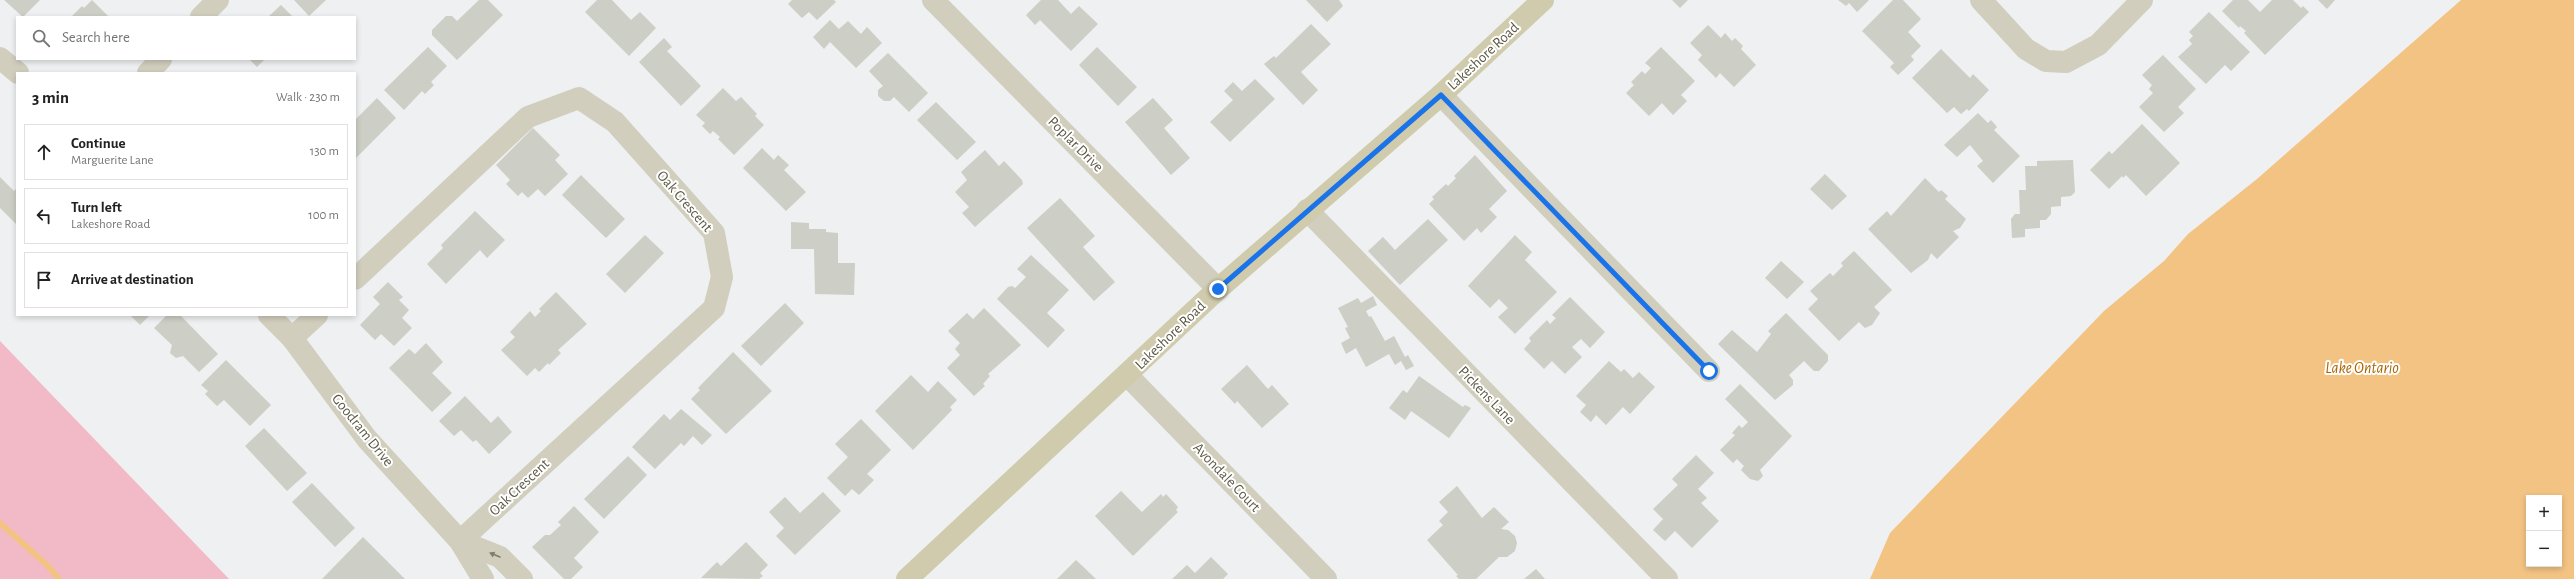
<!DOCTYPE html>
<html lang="en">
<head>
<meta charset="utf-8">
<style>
	body { margin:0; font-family:"Alegreya Sans",sans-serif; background:#f2f2f2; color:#222 }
	.controls { position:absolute; right:12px; bottom:12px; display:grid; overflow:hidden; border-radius:0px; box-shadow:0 2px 6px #0003 }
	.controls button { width:36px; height:36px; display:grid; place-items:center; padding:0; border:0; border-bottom:1px solid #e0e0e0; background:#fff; color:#222; font:20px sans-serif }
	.stop { position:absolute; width:12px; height:12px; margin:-9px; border:3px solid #1a73e8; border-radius:50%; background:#fff }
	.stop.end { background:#1a73e8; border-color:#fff; box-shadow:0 1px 4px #0008 }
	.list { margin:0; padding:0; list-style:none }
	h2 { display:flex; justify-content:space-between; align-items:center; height:52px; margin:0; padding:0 16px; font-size:17px }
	h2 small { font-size:13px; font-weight:400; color:#767676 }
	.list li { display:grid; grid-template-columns:26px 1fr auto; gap:12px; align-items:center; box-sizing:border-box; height:56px; margin:0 8px 8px; padding:0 8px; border:1px solid #e0e0e0; border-radius:0px }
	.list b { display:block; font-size:15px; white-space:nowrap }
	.list p { margin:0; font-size:13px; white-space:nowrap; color:#767676 }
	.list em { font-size:13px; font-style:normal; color:#767676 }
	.icon { flex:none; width:22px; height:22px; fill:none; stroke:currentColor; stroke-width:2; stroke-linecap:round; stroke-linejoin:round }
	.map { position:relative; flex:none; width:2574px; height:579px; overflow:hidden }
	.search { position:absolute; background:#fff; box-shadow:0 2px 6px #0003; left:16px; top:16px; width:340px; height:44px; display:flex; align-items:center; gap:10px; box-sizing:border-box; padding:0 14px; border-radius:0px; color:#767676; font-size:15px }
	.panel { position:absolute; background:#fff; box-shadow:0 2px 6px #0003; left:16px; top:72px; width:340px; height:244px; border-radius:0px }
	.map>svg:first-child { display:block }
	.green { fill:#f2b9c7 }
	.water { fill:#f2c383; fill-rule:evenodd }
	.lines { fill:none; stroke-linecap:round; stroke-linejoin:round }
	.stream { stroke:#f2c383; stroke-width:6 }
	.building { fill:#cdcec5 }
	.minor { stroke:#d1cebe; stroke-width:22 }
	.major { stroke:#cfcbac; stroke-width:22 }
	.oneway { fill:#807c69 }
	.route { stroke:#1a73e8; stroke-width:5 }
	.labels { text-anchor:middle; stroke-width:4; stroke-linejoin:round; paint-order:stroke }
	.street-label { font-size:15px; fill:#5d5945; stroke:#fff }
	.water-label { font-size:16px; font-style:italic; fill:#ab6503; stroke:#fff }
</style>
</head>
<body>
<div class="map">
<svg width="2574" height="579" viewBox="0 0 2574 579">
	<rect width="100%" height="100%" fill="#eef0f1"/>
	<path class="green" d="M0,341L229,579H0Z"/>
	<path class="water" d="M2461,0H2574V579H1870L1890,533L2104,311L2164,261L2188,234L2257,179ZM2529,498H2559V564H2529Z"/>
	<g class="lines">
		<path class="stream" d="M0,523L47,565L59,579"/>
	</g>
	<g class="building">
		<path d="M4,0H40L23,17Z"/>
		<path d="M92,0L109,17H71L82,6L84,8Z"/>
		<path d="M294,0H326L309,16Z"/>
		<path d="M479,0H488L503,15L457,60L432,35V30L446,16H452L457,21Z"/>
		<path d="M597,0H612L631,20L640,12L656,28L629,56L585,12Z"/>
		<path d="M792,0H834L836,2L817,20L809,12L802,18L788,4Z"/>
		<path d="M1041,0H1058L1071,14L1079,6L1098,24L1071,51L1040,20L1035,25L1026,15Z"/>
		<path d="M1306,0H1339L1343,6L1327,22Z"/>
		<path d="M1672,0H1688L1680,8Z"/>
		<path d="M1838,0H1869L1857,12L1849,3L1846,6Z"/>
		<path d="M1893,0H1903L1921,19L1908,32L1921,46L1911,56L1914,60L1898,75L1890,67L1894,63L1862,31Z"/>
		<path d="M2233,0H2248L2260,12L2272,0H2293L2301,8L2303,6L2309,12L2265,55L2244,33L2246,31L2240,26L2239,28L2222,11Z"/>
		<path d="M2318,0H2335L2327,9Z"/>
		<path d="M281,5L293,17H268Z"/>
		<path d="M2209,12L2250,52L2231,71L2225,65L2206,84L2178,57L2192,44L2189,40L2193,36L2189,32Z"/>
		<path d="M830,20L839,29L848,21L861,34L867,27L882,43L856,68L830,42L824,49L813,37Z"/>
		<path d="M1311,24L1331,44L1301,72L1318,90L1303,105L1264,64L1274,56L1276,58Z"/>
		<path d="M1708,25L1721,38L1725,33L1732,41L1735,38L1743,46L1741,49L1756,65L1734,87L1720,73L1716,78L1698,60L1702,55L1690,43Z"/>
		<path d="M664,38L672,47L667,51L701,86L681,106L639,62Z"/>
		<path d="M428,47L447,66L431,82L434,85L425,94L422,91L404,110L384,90Z"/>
		<path d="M1097,47L1137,87L1118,106L1079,65Z"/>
		<path d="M1661,47L1695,81L1681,95L1687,101L1673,115L1662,103L1649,116L1626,93L1634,85L1631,82L1642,71L1645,74L1651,68L1645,63Z"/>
		<path d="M1941,49L1970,78L1973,74L1989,90L1969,111L1967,109L1961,114L1954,107L1947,113L1912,78Z"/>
		<path d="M888,53L928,93L909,112L894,97L890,101H884L878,96V90L883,86L869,71Z"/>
		<path d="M2163,55L2196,89L2178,107L2184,113L2164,132L2139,107L2153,93L2149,89L2152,85L2142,75Z"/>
		<path d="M249,59H265L257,67Z"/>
		<path d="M1255,79L1275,99L1230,142L1210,122L1233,100L1224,91L1233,82L1242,91Z"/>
		<path d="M723,88L736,101L741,97L757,114L755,116L764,125L734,155L718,139L720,137L713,131L710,134L702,126L705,123L696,115Z"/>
		<path d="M377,98L396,118L355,159V120Z"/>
		<path d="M1153,98L1173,120L1164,128L1190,158L1171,175L1125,122Z"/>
		<path d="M936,102L976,142L957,160L917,120Z"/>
		<path d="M1978,113L1988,123L1991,120L1997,127L1994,130L2020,156L1993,183L1977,166L1983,161L1970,145L1957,157L1944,145Z"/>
		<path d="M2142,124L2180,163L2146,196L2126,175L2123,178L2122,176L2109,189L2090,170L2109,151L2112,154Z"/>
		<path d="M533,128L560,155L555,160L568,174L545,196L538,189L528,198L522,192L518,196L506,184L510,180L496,165Z"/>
		<path d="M762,148L774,160L778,155L789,165L784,170L806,192L786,211L743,168Z"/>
		<path d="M985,150L999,166L1004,161L1022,180L1023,184L975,227L962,213L969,207L955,192L967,180L961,172Z"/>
		<path d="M1475,155L1507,191L1489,209L1497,217L1481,233L1477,228L1464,241L1429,204L1434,199L1432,197L1446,184L1448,186L1456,178L1454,176Z"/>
		<path d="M2073,160L2075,192L2071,196L2061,197V206L2051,207V214L2046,220H2040V228L2025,229V237L2012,238L2011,219L2015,214H2020L2019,190H2026L2025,166H2037V161Z"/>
		<path d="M1825,174L1847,196L1832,210L1810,189Z"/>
		<path d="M581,175L625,219L606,238L562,195Z"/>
		<path d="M0,177L14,191L17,188V225L0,208Z"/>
		<path d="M1925,178L1939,192L1941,190L1948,196L1945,199L1966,219L1960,228L1953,231L1959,237L1937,259L1931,253L1928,260L1911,273L1868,229L1887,211L1891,216Z"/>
		<path d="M1060,198L1095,236L1083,247L1115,282L1094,301L1027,228Z"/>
		<path d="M475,211L505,240L487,258L480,250L446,284L427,264L443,248L441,245Z"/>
		<path d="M1428,219L1448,240L1400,285L1368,251L1383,237L1395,250Z"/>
		<path d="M791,222L809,223V229H826V232L838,233V263H855L854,295L815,294L814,249H791Z"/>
		<path d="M645,235L664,253L625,293L606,274Z"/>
		<path d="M1515,235L1532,252L1525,260L1557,292L1515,334L1498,317L1508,308L1499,299L1490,308L1468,286Z"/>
		<path d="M1854,251L1892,290L1874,307L1880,313L1872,325L1865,328L1859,322L1839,341L1808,309L1818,299L1810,291L1830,273L1833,276L1843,266L1841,263Z"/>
		<path d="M1031,255L1069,290L1047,313L1065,330L1048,348L997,299L1008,287L1012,286L1015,288L1026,277L1017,269Z"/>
		<path d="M1781,261L1804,282L1787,299L1765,278Z"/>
		<path d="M388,282L403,297L399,300L409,310L402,318L412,328L394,346L381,334L375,340L360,325L380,304L373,297Z"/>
		<path d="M556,292L587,324L558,350L561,353L549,365L548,363L539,372L535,368L527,376L501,350L515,337L510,332L530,311L535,317L541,311L539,309Z"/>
		<path d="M1373,296L1377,305L1366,311L1369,317L1371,316L1385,341L1394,336L1405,357L1408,355L1414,366L1406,370L1401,361L1395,365L1389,354L1366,367L1356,348L1346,354L1341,343L1350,338L1345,328L1348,327L1338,308L1358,298L1361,303Z"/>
		<path d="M1570,297L1605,332L1590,348L1581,339L1572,347L1582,357L1565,374L1552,361L1544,369L1524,349L1531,341L1529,338L1547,320L1550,324L1556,318L1552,315Z"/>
		<path d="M785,303L804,323L761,366L741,346Z"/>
		<path d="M984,308L1021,345L988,374L990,376L983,384L985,386L974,396L947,368L960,355L955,349L960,343L948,331L967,313L973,319Z"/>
		<path d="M1786,313L1828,355V361L1819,371H1814L1804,361L1789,375L1793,380V385L1775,400L1718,344L1732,330L1757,352L1771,334L1768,331Z"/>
		<path d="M130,315H150L140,325Z"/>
		<path d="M167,315H180L218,354L199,372L183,356L176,358L170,353L172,345L154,328Z"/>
		<path d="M426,343L443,362L432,373L452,393L432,412L389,368L409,349L415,354Z"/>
		<path d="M733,352L772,391L726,434L691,399L700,390L698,388Z"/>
		<path d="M226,360L271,405L250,426L224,400L217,406L205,394L208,391L201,385Z"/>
		<path d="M1609,361L1621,372L1624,369L1633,378L1639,372L1655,387L1630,414L1623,407L1606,425L1596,415L1591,422L1580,412L1586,405L1576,396Z"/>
		<path d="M1247,365L1268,389L1272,385L1289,404L1262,428L1237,401L1235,404L1221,389Z"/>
		<path d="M911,375L928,392L938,381L957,400L950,407L952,410L913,450L875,411Z"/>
		<path d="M1419,376L1463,407L1465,405L1471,408L1449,438L1411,411L1405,420L1389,408L1403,390L1407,393Z"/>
		<path d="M1740,384L1792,436L1760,470L1763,476L1758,481L1750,479L1741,470L1744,466L1737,459L1733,463L1720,450L1735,435L1732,433L1739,425L1742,428L1748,422L1725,399Z"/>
		<path d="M465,396L491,423L498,416L512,432L489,454L476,440L473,442L461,430L454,436L439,421Z"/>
		<path d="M681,409L712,435L702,445L693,436L684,446L681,443L655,469L632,447L664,414L670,420Z"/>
		<path d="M861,419L891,450L867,474L874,480L859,495L852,489L845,496L827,478L848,457L835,444Z"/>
		<path d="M264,428L307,473L287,491L245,446Z"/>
		<path d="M1696,455L1714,473L1698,489L1707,498L1701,503L1719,521L1692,548L1675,531L1665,541L1653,530L1663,519L1653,509L1678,485L1672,479Z"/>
		<path d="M628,456L647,475L604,519L584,499Z"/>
		<path d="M312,483L355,528L335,547L292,502Z"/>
		<path d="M1457,486L1482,518L1494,507L1509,522L1501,529L1508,530L1515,536L1517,543L1515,551L1507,557H1499L1476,579H1459L1456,576L1458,575L1427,540L1443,525L1439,521L1448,512L1439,502Z"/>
		<path d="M1121,491L1142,512L1161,494L1163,497L1166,494L1178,507L1176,510L1178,512L1133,556L1095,516Z"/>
		<path d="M823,492L841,511L795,555L776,536L784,528L769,512L785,497L800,513Z"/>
		<path d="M574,506L599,532L574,558L583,567L571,579H564L532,547L545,535H550L561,525L558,522Z"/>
		<path d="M363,537L405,579H322Z"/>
		<path d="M746,542L768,565L760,573L763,576L759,579L701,578L717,562L721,566Z"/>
		<path d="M1211,557L1228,574L1223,579H1172L1187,565L1195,573Z"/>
		<path d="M1076,560L1096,579H1057Z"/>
		<path d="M1536,569L1545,579H1524Z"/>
	</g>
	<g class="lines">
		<g class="minor">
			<path d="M933,0L1218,289"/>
			<path d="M1981,0L2026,49L2046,61L2066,62L2098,45L2142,0"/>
			<path d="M201,17L218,0"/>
			<path d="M0,58L18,73"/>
			<path d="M148,73L161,59"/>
			<path d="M1441,95L1709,371"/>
			<path d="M1307,210L1667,579"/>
			<path d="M355,279L528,117L579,98L615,122L714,233L722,277L714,308L460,541"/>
			<path d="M269,315L292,338L367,439L460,541L483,579"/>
			<path d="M292,338L317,315"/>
			<path d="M1127,375L1326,579"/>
			<path d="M460,541L500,557L522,579"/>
		</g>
		<path class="major" d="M907,579L1218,289L1441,95L1543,0"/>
	</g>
	<defs><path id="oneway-solid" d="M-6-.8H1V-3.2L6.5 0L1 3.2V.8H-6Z"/></defs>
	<use class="oneway" href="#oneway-solid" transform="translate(495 555) rotate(-157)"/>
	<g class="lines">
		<path class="route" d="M1218,289L1441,95L1709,371"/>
	</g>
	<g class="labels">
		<g class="street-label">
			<text transform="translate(1483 56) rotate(-43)" y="5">Lakeshore Road</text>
			<text transform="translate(1076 144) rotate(45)" y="5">Poplar Drive</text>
			<text transform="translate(685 201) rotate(49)" y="5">Oak Crescent</text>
			<text transform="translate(1170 335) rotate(-44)" y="5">Lakeshore Road</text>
			<text transform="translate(1487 395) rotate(46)" y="5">Pickens Lane</text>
			<text transform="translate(363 430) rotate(51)" y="5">Goodram Drive</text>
			<text transform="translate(1227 477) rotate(46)" y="5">Avondale Court</text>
			<text transform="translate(519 487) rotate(-43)" y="5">Oak Crescent</text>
		</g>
		<g class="water-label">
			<text x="2362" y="373">Lake Ontario</text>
		</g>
	</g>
</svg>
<div class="controls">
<button>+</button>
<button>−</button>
</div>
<div class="stop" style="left:1709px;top:371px"></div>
<div class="stop end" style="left:1218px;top:289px"></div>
<div class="search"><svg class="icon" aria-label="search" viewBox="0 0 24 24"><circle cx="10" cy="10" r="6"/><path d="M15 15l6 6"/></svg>Search here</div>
<section class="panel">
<h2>3 min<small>Walk · 230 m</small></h2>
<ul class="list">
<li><svg class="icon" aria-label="ahead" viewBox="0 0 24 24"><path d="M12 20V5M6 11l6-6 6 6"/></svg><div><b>Continue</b><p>Marguerite Lane</p></div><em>130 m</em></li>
<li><svg class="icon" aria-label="left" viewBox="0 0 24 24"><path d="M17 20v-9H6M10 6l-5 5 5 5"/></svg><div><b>Turn left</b><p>Lakeshore Road</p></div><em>100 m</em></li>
<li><svg class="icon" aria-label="arrive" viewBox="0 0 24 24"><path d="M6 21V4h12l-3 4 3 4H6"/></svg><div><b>Arrive at destination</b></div></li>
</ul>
</section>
</div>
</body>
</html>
